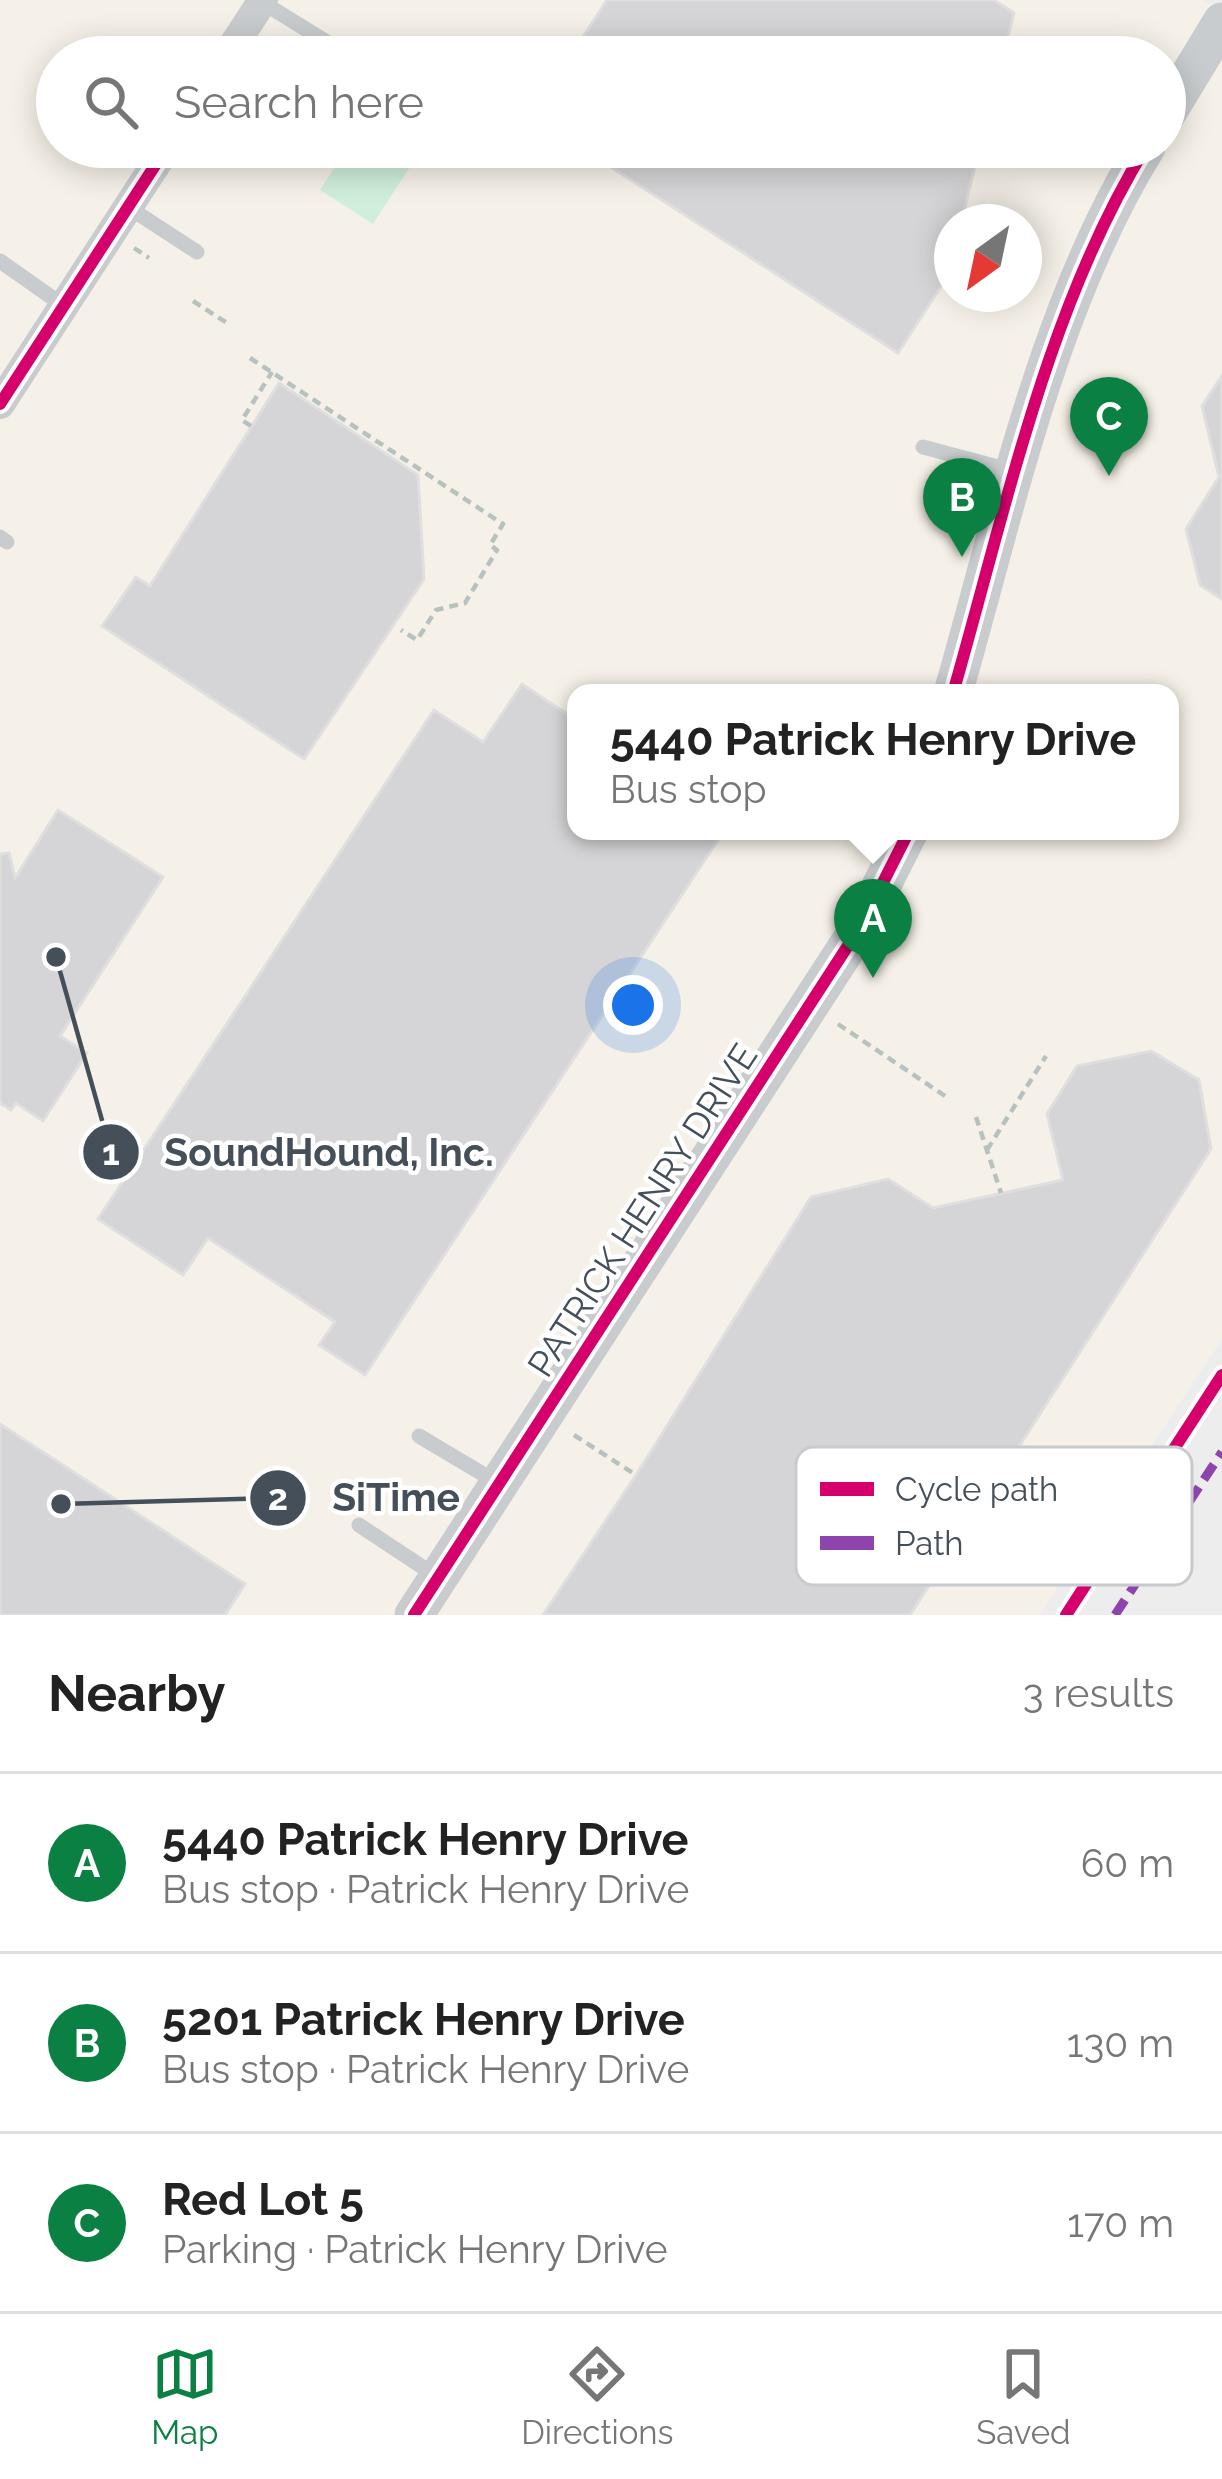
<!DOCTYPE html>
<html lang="en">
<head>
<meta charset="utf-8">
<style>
	body { margin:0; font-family:Raleway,sans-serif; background:#f2f2f2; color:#222 }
	.compass { position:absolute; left:934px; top:204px; width:108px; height:108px; border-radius:50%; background:#fff; box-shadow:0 6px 30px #0003; rotate:213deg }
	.you { position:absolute; left:633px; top:1005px; width:42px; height:42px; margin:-30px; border:9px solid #fff; border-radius:50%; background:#1a73e8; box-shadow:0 0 0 18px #1a73e833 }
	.badge { display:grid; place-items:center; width:78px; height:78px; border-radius:50%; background:#0b8043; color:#fff; font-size:39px; font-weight:700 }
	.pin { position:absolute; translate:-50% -99px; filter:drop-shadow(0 3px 6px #0008) }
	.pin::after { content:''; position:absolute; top:63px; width:42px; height:36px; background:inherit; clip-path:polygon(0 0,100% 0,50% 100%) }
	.popup { position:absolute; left:567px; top:684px; width:612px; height:156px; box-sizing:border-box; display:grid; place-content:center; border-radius:24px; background:#fff; filter:drop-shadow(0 3px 9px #0005); font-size:39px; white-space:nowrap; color:#767676 }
	.popup b { font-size:45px; color:#222 }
	.popup::after { content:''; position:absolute; left:50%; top:100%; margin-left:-24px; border:24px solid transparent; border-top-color:#fff }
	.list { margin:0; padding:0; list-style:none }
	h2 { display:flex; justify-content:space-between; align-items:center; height:156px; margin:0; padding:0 48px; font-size:51px }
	h2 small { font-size:39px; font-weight:400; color:#767676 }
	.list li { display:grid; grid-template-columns:78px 1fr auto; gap:36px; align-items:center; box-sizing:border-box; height:180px; padding:0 48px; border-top:3px solid #e0e0e0 }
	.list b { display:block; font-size:45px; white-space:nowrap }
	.list p { margin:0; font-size:39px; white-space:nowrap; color:#767676 }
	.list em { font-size:39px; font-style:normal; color:#767676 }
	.icon { flex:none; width:66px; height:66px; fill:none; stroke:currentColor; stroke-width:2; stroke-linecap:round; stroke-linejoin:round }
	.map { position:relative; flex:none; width:1222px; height:1615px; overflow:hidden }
	.search { position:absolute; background:#fff; box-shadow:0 6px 30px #0003; left:36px; right:36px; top:36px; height:132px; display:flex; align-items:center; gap:30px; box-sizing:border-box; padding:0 42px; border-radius:66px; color:#767676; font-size:45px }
	.sheet { height:696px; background:#fff }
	nav { display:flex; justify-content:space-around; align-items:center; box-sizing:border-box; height:168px; border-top:3px solid #e0e0e0; background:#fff; font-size:33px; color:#767676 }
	nav a { display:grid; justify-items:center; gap:6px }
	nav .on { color:#0b8043 }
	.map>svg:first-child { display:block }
	.commercial { fill:#f6f1e8; fill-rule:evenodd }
	.green { fill:#d0eedc }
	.building { fill:#d5d5d7; stroke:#dfdfe0; stroke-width:3 }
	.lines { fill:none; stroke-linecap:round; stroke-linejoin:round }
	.path { stroke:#b6c2bf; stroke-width:4.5; stroke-dasharray:9 6; stroke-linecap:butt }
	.service { stroke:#c9ccce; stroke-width:15 }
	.minor { stroke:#c9ccce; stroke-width:30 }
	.tertiary { stroke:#c9ccce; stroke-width:39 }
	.quiet { stroke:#8e44ad; stroke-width:9; stroke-dasharray:18 9; stroke-linecap:butt }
	.cycleway-casing { stroke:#fff; stroke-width:20 }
	.cycleway { stroke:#d6006c; stroke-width:12 }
	.labels { text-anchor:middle; stroke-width:9; stroke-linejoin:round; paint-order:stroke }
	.street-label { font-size:36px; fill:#444f5a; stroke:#fff }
	.key { fill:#fff; stroke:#c7cace; stroke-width:3 }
	.key-label { font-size:33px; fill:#444f5a }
	.leader { fill:none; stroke:#444f5a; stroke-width:4.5 }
	.callout-dot { fill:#444f5a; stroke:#fff; stroke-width:4.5 }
	.mark-label { font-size:36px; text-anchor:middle; font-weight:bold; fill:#fff }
	.callout-label { font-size:39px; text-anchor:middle; font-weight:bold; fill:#444f5a; stroke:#fff; stroke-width:9; stroke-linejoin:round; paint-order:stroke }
</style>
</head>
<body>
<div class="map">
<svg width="1222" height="1615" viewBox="0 0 1222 1615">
	<rect width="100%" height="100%" fill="#eeeded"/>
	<path class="commercial" d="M0,0H1202L1222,13V1339L1039,1615H0ZM57,57H1165V147H57ZM952,222H1024V294H952ZM576,693H1170V831H576Z"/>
	<path class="green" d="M348,147H390L413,162L373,224L320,190Z"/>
	<g class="building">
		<path d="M607,0H994L1014,13L1003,57H570Z"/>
		<path d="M580,147H980L961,222H952V256L946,279L898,353Z"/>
		<path d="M1222,376V599L1200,585L1186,529L1219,477L1202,406Z"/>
		<path d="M279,383L418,475L424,579L304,759L102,626L136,577L150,586Z"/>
		<path d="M522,684L576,720V831H724L365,1375L319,1345L335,1322L208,1238L183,1275L98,1219L434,710L483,742Z"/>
		<path d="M58,810L163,877L60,1036L87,1053L43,1121L16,1103L11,1110L0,1103V854L9,853L15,878Z"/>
		<path d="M1151,1051L1199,1080L1211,1149L910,1615H543L636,1475L811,1197L888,1179L933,1208L1063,1180L1047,1114L1077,1066Z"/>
		<path d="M0,1424L245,1584L225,1615H0Z"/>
	</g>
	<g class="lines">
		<g class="path">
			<path d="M134,248L149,258"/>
			<path d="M193,301L227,323"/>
			<path d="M250,358L503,524L490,545L497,550L465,603L436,610L417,640L401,630"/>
			<path d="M251,426L242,420L272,372"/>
			<path d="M838,1024L948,1098"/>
			<path d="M976,1117L1001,1193"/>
			<path d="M987,1150L1046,1056"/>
			<path d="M574,1435L636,1475"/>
		</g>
		<g class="service">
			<path d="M262,2L333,46"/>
			<path d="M128,207L197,252"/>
			<path d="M0,261L64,306"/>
			<path d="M923,447L1013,471"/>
			<path d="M0,537L7,542"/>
			<path d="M419,1436L498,1483"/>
			<path d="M359,1525L436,1576"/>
		</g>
		<g class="minor">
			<path d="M226,57L263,0"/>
			<path d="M0,404L167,147"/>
		</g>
		<g class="tertiary">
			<path d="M1165,116L1222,22"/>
			<path d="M953,693C1005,513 1047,307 1146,147"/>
			<path d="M414,1615L862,924L909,831"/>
		</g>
		<path class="quiet" d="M1115,1615L1222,1452"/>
		<g class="cycleway-casing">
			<g id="cycleway">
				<path d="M0,404L167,147"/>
				<path d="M953,693C1005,513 1047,307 1146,147"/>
				<path d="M414,1615L862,924L909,831"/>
				<path d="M1066,1615L1222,1375"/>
			</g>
		</g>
		<use href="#cycleway" class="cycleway"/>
	</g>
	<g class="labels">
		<g class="street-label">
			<text transform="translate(642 1210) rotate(-57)" y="13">PATRICK HENRY DRIVE</text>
		</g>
	</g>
	<rect x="796" y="1447" width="396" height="138" rx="18" class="key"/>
	<rect x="820" y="1482" width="54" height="14" fill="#d6006c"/>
	<rect x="820" y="1536" width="54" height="14" fill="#8e44ad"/>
	<g class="key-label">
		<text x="895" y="1501">Cycle path</text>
		<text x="895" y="1555">Path</text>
	</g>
	<path class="leader" d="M56 957L111 1152M61 1504L278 1498"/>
	<g class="callout-dot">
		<circle cx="56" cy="957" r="12"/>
		<circle cx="61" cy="1504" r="12"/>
		<circle cx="111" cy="1152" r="30"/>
		<circle cx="278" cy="1498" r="30"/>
	</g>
	<g class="mark-label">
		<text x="111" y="1165">1</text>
		<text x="278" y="1510">2</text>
	</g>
	<g class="callout-label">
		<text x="329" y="1166">SoundHound, Inc.</text>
		<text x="396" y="1511">SiTime</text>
	</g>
</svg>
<svg class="compass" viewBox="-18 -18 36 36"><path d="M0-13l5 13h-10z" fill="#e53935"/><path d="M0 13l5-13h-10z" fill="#767676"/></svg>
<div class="you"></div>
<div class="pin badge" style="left:873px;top:978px">A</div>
<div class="popup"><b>5440 Patrick Henry Drive</b>Bus stop</div>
<div class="pin badge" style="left:962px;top:557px">B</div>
<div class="pin badge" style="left:1109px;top:476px">C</div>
<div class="search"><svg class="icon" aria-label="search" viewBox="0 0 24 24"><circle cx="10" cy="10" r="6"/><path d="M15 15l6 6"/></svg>Search here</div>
</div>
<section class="sheet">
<h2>Nearby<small>3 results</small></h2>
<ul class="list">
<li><span class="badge">A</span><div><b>5440 Patrick Henry Drive</b><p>Bus stop · Patrick Henry Drive</p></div><em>60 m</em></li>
<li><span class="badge">B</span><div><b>5201 Patrick Henry Drive</b><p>Bus stop · Patrick Henry Drive</p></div><em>130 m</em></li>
<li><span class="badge">C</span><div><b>Red Lot 5</b><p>Parking · Patrick Henry Drive</p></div><em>170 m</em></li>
</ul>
</section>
<nav>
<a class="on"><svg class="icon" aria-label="map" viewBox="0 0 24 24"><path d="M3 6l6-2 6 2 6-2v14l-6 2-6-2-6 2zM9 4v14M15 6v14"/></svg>Map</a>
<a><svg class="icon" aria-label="directions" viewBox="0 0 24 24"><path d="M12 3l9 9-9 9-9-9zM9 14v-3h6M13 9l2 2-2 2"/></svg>Directions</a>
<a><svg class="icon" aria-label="saved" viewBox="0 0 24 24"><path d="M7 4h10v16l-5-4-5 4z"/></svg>Saved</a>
</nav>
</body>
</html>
